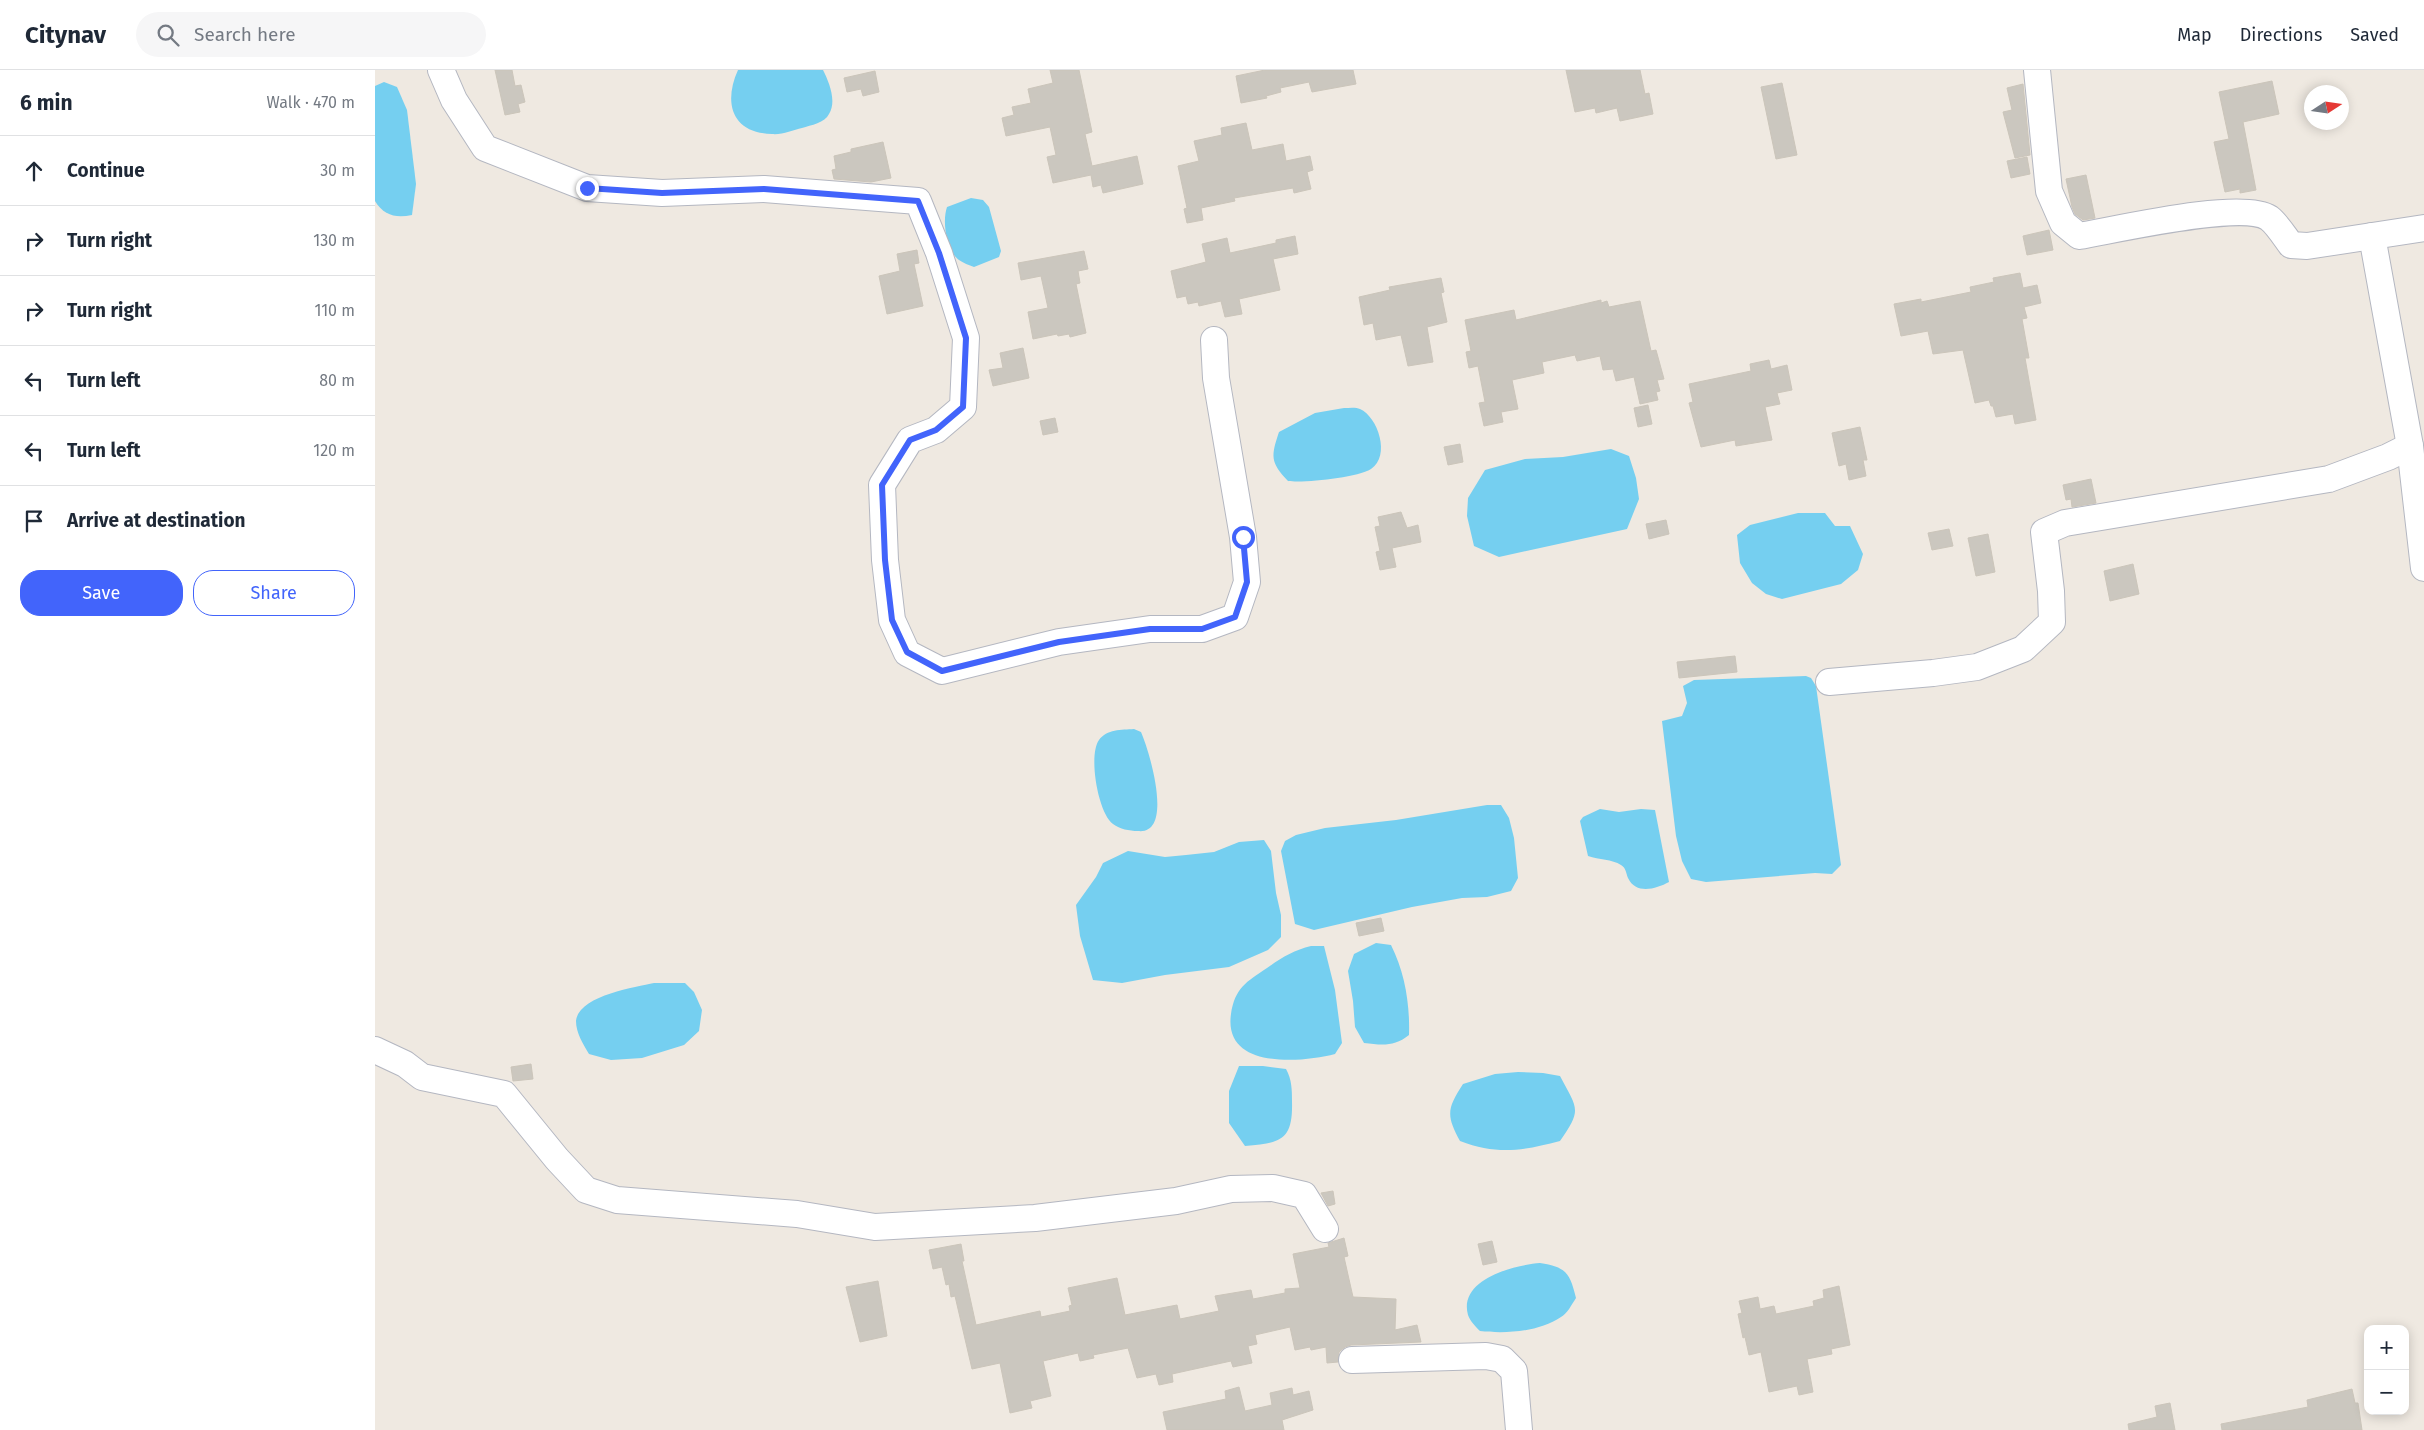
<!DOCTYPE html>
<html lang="en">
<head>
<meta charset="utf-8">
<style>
	body { margin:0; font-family:"Fira Sans",sans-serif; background:#f6f6f7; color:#1f2937 }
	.controls { position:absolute; right:15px; bottom:15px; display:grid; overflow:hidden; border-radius:10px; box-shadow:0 2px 12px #0003 }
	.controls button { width:45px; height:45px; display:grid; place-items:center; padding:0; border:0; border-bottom:1px solid #e0e1e3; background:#fff; color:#1f2937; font:25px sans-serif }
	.compass { position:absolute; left:1929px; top:15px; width:45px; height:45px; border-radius:50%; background:#fff; box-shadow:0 2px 12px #0003; rotate:78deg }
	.stop { position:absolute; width:15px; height:15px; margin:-11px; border:4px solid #4264fb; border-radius:50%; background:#fff }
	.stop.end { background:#4264fb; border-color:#fff; box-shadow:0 1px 5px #0008 }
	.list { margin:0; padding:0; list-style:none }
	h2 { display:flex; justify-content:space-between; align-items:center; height:65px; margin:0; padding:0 20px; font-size:21px }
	h2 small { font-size:16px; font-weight:400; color:#747a83 }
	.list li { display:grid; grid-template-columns:32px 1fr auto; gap:15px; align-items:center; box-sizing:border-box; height:70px; padding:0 20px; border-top:1px solid #e0e1e3 }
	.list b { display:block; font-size:19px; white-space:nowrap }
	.list em { font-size:16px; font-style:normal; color:#747a83 }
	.actions { display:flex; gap:10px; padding:15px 20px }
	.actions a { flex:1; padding:11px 0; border:1px solid #4264fb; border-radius:20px; text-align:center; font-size:18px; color:#4264fb }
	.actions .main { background:#4264fb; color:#fff }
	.icon { flex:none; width:28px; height:28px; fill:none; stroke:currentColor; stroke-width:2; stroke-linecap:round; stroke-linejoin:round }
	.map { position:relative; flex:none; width:2049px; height:1360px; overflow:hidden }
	header { display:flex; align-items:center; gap:30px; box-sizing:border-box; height:70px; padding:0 25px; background:#fff; border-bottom:1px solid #e0e1e3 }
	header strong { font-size:24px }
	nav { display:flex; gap:28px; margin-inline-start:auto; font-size:18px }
	.search { width:350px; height:45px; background:#f6f6f7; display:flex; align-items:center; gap:12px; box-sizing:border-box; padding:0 18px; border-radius:28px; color:#747a83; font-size:19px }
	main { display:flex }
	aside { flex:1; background:#fff }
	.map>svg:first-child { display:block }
	.water { fill:#75cff0 }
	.building { fill:#cbc7bf; stroke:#cbc5ba }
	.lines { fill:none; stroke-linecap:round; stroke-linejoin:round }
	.minor-casing { stroke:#b4b7c1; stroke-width:28 }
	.minor { stroke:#fff; stroke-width:26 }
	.route { stroke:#4264fb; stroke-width:6 }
</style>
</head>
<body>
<header>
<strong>Citynav</strong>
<div class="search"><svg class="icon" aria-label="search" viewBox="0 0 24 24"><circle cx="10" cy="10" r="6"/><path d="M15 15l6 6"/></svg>Search here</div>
<nav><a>Map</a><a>Directions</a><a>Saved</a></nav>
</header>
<main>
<aside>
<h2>6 min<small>Walk · 470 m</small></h2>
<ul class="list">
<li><svg class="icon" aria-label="ahead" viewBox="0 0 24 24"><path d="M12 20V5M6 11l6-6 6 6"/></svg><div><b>Continue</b></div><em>30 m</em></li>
<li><svg class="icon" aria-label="right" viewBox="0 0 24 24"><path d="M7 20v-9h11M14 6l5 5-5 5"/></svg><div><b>Turn right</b></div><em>130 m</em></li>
<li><svg class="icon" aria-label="right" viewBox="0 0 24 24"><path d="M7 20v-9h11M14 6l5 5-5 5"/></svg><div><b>Turn right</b></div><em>110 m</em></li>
<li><svg class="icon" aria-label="left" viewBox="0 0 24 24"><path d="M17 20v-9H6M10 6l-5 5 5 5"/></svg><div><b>Turn left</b></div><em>80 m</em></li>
<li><svg class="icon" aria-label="left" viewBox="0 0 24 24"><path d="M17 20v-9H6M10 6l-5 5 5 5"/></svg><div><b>Turn left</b></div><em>120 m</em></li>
<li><svg class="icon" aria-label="arrive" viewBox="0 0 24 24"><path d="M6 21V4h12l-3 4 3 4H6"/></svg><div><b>Arrive at destination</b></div></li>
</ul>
<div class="actions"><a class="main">Save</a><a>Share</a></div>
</aside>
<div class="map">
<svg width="2049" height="1360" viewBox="0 0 2049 1360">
	<rect width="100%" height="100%" fill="#efe9e1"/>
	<g class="water">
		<path d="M363,0H448C454,12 462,31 454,44C450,53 436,55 427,58C418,60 407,65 397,64C357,63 348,33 363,0Z"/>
		<path d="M9,12L22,17L32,40L41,114L37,145C21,148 9,146 0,131V16Z"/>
		<path d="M596,128L608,130L614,137L626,181L624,187L599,197C594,195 588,193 584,190C571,181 567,151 572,137Z"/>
		<path d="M969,338C974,338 981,337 985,339C1003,347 1016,386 996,399C981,408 930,413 913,411C895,392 896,386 904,362L940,343Z"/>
		<path d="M1236,379L1254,386L1261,408L1264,429L1252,459L1124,487L1099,476L1092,446L1093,428L1110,400L1150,389L1188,387Z"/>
		<path d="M1423,443H1450L1460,456H1475L1488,484L1483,500L1466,514L1407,529L1391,524L1377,513L1365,493L1362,465L1375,455Z"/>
		<path d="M1431,606L1436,608L1441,616L1466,795L1457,804L1440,803L1331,812L1316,809L1307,791L1301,766L1287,651L1307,646L1312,633L1308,616L1319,610Z"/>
		<path d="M759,659L766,662C774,680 800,765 763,761C754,761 745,759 738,754C723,743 713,685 724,670C732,659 746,660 759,659Z"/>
		<path d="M1112,735H1126L1134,748L1139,768L1143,808L1136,821L1112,827L1087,828L1037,837L939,860L920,854L906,781L910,771L921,765L950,758L1021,750Z"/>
		<path d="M1225,739L1244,742L1266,739L1280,740L1294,812C1281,819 1261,825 1253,808C1251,803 1251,798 1246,795C1237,789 1224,790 1213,786L1205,751L1208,747Z"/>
		<path d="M889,770L896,781L901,823L906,845V867L893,880L854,897L790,905L747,913L718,910L705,866L701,835L721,807L728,793L753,781L790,787L811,785L839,782L864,772Z"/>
		<path d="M1001,873L1016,875C1030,903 1035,934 1034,965C1019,977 1007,975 989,973L980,957L978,931L973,901L979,884Z"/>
		<path d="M936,876H949L960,920L967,973L960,984C925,993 848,999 856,944C860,918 871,912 892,898C906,888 919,880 936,876Z"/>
		<path d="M279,913H310L319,922L327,940L324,961L309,975L267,988L236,990L214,984C208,974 201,963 201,951C203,926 260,917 279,913Z"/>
		<path d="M864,996H888L911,999C917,1010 917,1020 917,1032C918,1071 905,1073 870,1076L854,1053V1021Z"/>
		<path d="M1143,1002L1168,1003L1185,1006C1203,1040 1207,1039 1185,1071C1147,1081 1122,1085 1085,1071C1071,1045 1072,1039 1088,1014L1120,1004Z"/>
		<path d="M1165,1193C1192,1197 1195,1204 1201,1228C1197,1234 1192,1244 1186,1247C1164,1262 1130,1264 1105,1261C1101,1257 1095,1251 1093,1245C1083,1209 1140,1195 1165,1193Z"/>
	</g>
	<g class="building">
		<path d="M120,0H137L140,16L146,15L150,32L143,34L145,42L130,45Z"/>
		<path d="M675,0H704L717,62L710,64L717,96L762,86L768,114L728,123L726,115L718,117L716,105L678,113L672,87L681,85L675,57L631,66L627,48L639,45L637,37L656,33L653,19L678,13Z"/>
		<path d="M890,0H978L981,14L937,22L934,12L905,18L906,22L891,26L892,28L866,33L861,6Z"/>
		<path d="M1191,0H1265L1270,24L1274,23L1278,44L1245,51L1242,38L1221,43L1220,38L1200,42Z"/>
		<path d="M500,1L504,22L488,26L486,19L472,22L469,8Z"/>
		<path d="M1897,11L1904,44L1868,52L1881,120L1865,123V119L1850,122L1839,72L1854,69L1844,22Z"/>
		<path d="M1407,13L1422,85L1401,89L1386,17Z"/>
		<path d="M1648,14L1655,85L1640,88L1628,42L1637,40L1632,18Z"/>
		<path d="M871,53L877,80L908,74L911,91L935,86L938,100L932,102L936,119L919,123L918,118L859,128L860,131L826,138L828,150L812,153L809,139L812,138L803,96L824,91L819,71L847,65L846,58Z"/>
		<path d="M508,72L516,108L496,112L459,109L457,100L461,99L459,86L476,82V79Z"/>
		<path d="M1652,87L1655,104L1636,108L1632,91Z"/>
		<path d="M1711,105L1720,148L1708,150L1700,144L1697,137L1691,109Z"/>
		<path d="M1674,160L1678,180L1652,185L1648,166Z"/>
		<path d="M920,166L923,184L898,189L905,220L864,229L867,244L850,247L846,231L824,236L823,232L813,234L811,226L802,228L796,201L831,192L827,174L852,168L855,183L901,173V170Z"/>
		<path d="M542,180L544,193L539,194L548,236L512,244L504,206L525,201L522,184Z"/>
		<path d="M709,181L713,199L703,201L705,213L701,214L711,263L695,267L694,264L683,266L682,264L658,269L653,242L673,238L666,206L646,210L643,193Z"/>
		<path d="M1645,203L1648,218L1662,215L1666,233L1649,237L1652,248L1647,249L1654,288H1650L1661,350L1640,354L1638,344L1621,347L1618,336H1616L1614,330L1600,333L1588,280L1558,284L1553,261L1526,266L1519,234L1546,229V232L1596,222L1595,217L1619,212L1618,208Z"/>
		<path d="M1066,208L1069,222L1066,223L1072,252L1052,257L1058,292L1033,296L1026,265L1001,270L998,253L989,255L984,227L1015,220L1014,217Z"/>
		<path d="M1226,230V233L1232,231L1234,237L1265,231L1276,281L1281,280L1289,309L1282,310L1285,321L1281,322L1283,330L1265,334L1259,307L1241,311L1238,299L1228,300L1225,286L1202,291L1200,285L1167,292L1169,303L1137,310L1143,339L1126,342L1128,352L1109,356L1104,333L1110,332L1103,296L1094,298L1091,282L1096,281L1090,250L1139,240L1141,250Z"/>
		<path d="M648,278L654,308L618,316L614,300L628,298L625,283Z"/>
		<path d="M1394,290L1396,299L1412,295L1417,320L1402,323L1405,334L1390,337L1397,370L1361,376L1360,370L1326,377L1314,333L1318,332L1314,314L1376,301L1375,294Z"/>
		<path d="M1273,335L1277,354L1263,357L1259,338Z"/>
		<path d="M680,348L683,362L668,365L665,351Z"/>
		<path d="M1485,357L1492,390H1488L1491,406L1474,410L1471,394L1464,396L1457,363Z"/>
		<path d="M1085,374L1088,392L1073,395L1069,377Z"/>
		<path d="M1716,409L1721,433L1697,437L1696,429L1691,430L1688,415Z"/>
		<path d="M1026,442L1032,458L1043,455L1046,472L1017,478L1021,497L1005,500L1001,482L1005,481L1000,457L1005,456L1003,447Z"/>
		<path d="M1291,450L1294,464L1274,469L1271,454Z"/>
		<path d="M1574,459L1578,476L1557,480L1553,463Z"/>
		<path d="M1613,464L1620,502L1601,506L1593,468Z"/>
		<path d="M1758,494L1764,524L1735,531L1729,501Z"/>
		<path d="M1360,586L1362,602L1304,608L1302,592Z"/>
		<path d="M1006,848L1009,861L984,866L981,853Z"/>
		<path d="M156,994L158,1009L138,1011L136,997Z"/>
		<path d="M958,1121L960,1134L953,1136L946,1123Z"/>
		<path d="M969,1168L973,1186L969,1187L978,1227L1021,1229L1020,1260L1042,1255L1046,1272L976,1275L970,1277L964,1282L963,1292L952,1293L951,1277L936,1280L935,1277L920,1280L915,1257L880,1265L882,1274L873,1276L877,1293L858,1297L856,1291L797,1304L798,1312L784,1315L781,1304L762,1308L753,1278L718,1285L719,1288L705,1291L703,1283L668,1291L676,1326L655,1331L657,1338L635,1343L625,1293L597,1299L580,1226L576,1227L574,1214L571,1215L567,1197L558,1199L554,1180L586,1174L589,1191H587L601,1255L665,1241L666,1247L695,1241L694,1236L697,1235L693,1218L742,1208L750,1245L802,1235L805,1249L844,1241L840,1226L876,1220L878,1229L910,1223V1219L925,1218L918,1184L954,1177L953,1173Z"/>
		<path d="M1117,1171L1122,1192L1108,1195L1103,1174Z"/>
		<path d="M503,1211L512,1266L485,1272L471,1217Z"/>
		<path d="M1464,1216L1475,1275L1456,1279L1457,1284L1432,1289L1438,1322L1424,1325L1422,1316L1394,1322L1386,1282L1374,1285L1370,1267L1368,1268L1363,1244L1367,1243L1364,1231L1383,1227L1385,1239L1399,1236L1401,1244L1439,1236L1438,1231L1449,1228L1448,1220Z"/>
		<path d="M864,1317L870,1341L897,1335L895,1323L917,1318L918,1325L934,1321L938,1340L907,1350L909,1360H792L788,1342L851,1329L850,1321Z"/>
		<path d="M1977,1319L1980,1333H1983L1987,1360H1847L1846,1354L1933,1337L1932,1330Z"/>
		<path d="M1795,1333L1800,1360H1754L1753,1354L1782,1347L1780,1336Z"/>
	</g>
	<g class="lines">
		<g class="minor-casing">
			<g id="minor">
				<path d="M66,0L79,30L110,78L212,118L287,123L389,119L543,131L564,183L591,268L588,337L561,360L535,370L507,415L510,490L517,550L532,583L567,601L684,572L775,559H827L860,547L872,512L868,467L841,308L839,270"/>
				<path d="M1662,0L1674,121L1688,153L1704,166C1740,160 1867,130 1894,148C1902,154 1910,167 1916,175L1932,176L2049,158"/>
				<path d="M1997,166L2035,376L2049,498"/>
				<path d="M1454,612L1558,603L1602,597L1648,579L1677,552L1676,521L1669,462L1690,453L1954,409L2013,387L2035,376"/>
				<path d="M0,980L30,994L47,1007L129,1024L182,1089L211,1120L242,1130L422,1144L500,1157L660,1148L801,1131L856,1119L898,1118L929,1125L950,1159"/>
				<path d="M977,1290L1111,1286L1127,1289L1139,1301L1144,1360"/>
			</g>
		</g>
		<use href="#minor" class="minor"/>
	</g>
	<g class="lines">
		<path class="route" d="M212,118L287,123L389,119L543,131L564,183L591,268L588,337L561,360L535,370L507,415L510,490L517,550L532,582L567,601L684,572L775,559H827L860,547L872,512L868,467"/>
	</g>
</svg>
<div class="controls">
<button>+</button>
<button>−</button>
</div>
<svg class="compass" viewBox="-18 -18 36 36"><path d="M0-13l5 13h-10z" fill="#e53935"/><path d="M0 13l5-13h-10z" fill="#747a83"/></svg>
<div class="stop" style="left:868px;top:467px"></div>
<div class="stop end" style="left:212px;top:118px"></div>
</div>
</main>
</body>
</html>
